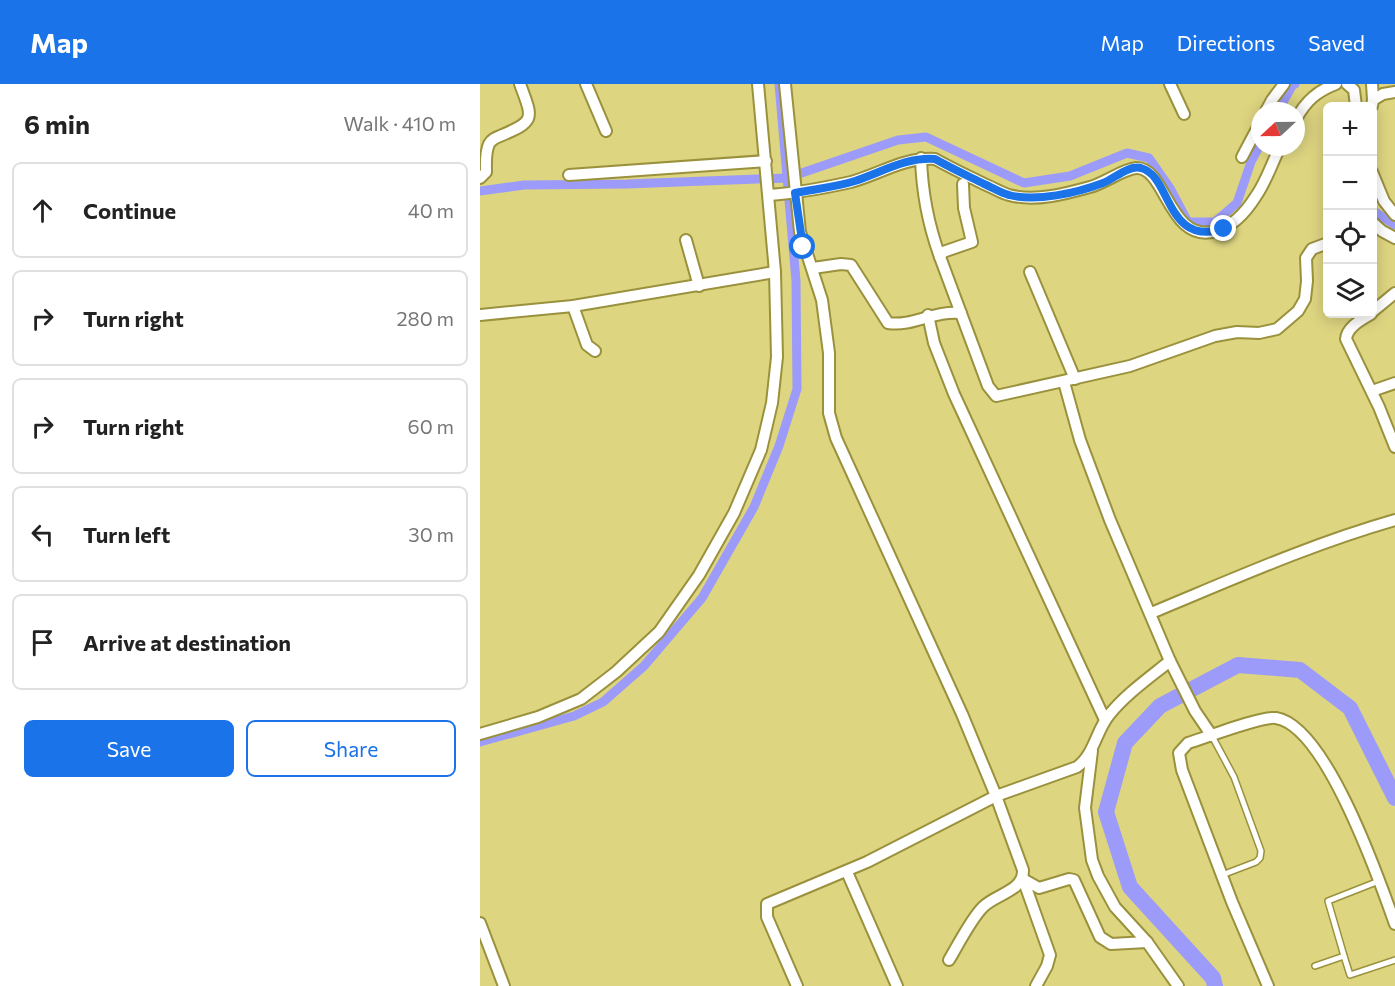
<!DOCTYPE html>
<html lang="en">
<head>
<meta charset="utf-8">
<style>
	body { margin:0; font-family:Commissioner,sans-serif; background:#f2f2f2; color:#222 }
	.controls { position:absolute; right:18px; top:18px; display:grid; overflow:hidden; border-radius:9px; box-shadow:0 3px 15px #0003 }
	.controls button { width:54px; height:54px; display:grid; place-items:center; padding:0; border:0; border-bottom:2px solid #e0e0e0; background:#fff; color:#222; font:30px sans-serif }
	.compass { position:absolute; left:771px; top:18px; width:54px; height:54px; border-radius:50%; background:#fff; box-shadow:0 3px 15px #0003; rotate:248deg }
	.stop { position:absolute; width:18px; height:18px; margin:-14px; border:4px solid #1a73e8; border-radius:50%; background:#fff }
	.stop.end { background:#1a73e8; border-color:#fff; box-shadow:0 2px 6px #0008 }
	.list { margin:0; padding:0; list-style:none }
	h2 { display:flex; justify-content:space-between; align-items:center; height:78px; margin:0; padding:0 24px; font-size:26px }
	h2 small { font-size:20px; font-weight:400; color:#767676 }
	.list li { display:grid; grid-template-columns:39px 1fr auto; gap:18px; align-items:center; box-sizing:border-box; height:96px; margin:0 12px 12px; padding:0 12px; border:2px solid #e0e0e0; border-radius:9px }
	.list b { display:block; font-size:22px; white-space:nowrap }
	.list em { font-size:20px; font-style:normal; color:#767676 }
	.actions { display:flex; gap:12px; padding:18px 24px }
	.actions a { flex:1; padding:14px 0; border:2px solid #1a73e8; border-radius:9px; text-align:center; font-size:21px; color:#1a73e8 }
	.actions .main { background:#1a73e8; color:#fff }
	.icon { flex:none; width:33px; height:33px; fill:none; stroke:currentColor; stroke-width:2; stroke-linecap:round; stroke-linejoin:round }
	.map { position:relative; flex:none; width:915px; height:902px; overflow:hidden }
	header { display:flex; align-items:center; gap:36px; box-sizing:border-box; height:84px; padding:0 30px; background:#1a73e8; color:#fff }
	header strong { font-size:28px }
	nav { display:flex; gap:33px; margin-inline-start:auto; font-size:21px }
	main { display:flex }
	aside { flex:1; background:#fff }
	.map>svg:first-child { display:block }
	.lines { fill:none; stroke-linecap:round; stroke-linejoin:round }
	.canal { stroke:#9c9bf9; stroke-width:9 }
	.river { stroke:#9c9bf9; stroke-width:16 }
	.lane-casing { stroke:#9a913d; stroke-width:8 }
	.street-casing { stroke:#9a913d; stroke-width:14 }
	.lane { stroke:#fff; stroke-width:5 }
	.street { stroke:#fff; stroke-width:10 }
	.route { stroke:#1a73e8; stroke-width:8 }
</style>
</head>
<body>
<header>
<strong>Map</strong>
<nav><a>Map</a><a>Directions</a><a>Saved</a></nav>
</header>
<main>
<aside>
<h2>6 min<small>Walk · 410 m</small></h2>
<ul class="list">
<li><svg class="icon" aria-label="ahead" viewBox="0 0 24 24"><path d="M12 20V5M6 11l6-6 6 6"/></svg><div><b>Continue</b></div><em>40 m</em></li>
<li><svg class="icon" aria-label="right" viewBox="0 0 24 24"><path d="M7 20v-9h11M14 6l5 5-5 5"/></svg><div><b>Turn right</b></div><em>280 m</em></li>
<li><svg class="icon" aria-label="right" viewBox="0 0 24 24"><path d="M7 20v-9h11M14 6l5 5-5 5"/></svg><div><b>Turn right</b></div><em>60 m</em></li>
<li><svg class="icon" aria-label="left" viewBox="0 0 24 24"><path d="M17 20v-9H6M10 6l-5 5 5 5"/></svg><div><b>Turn left</b></div><em>30 m</em></li>
<li><svg class="icon" aria-label="arrive" viewBox="0 0 24 24"><path d="M6 21V4h12l-3 4 3 4H6"/></svg><div><b>Arrive at destination</b></div></li>
</ul>
<div class="actions"><a class="main">Save</a><a>Share</a></div>
</aside>
<div class="map">
<svg width="915" height="902" viewBox="0 0 915 902">
	<rect width="100%" height="100%" fill="#ded581"/>
	<g class="lines">
		<g class="canal">
			<path d="M798,27L812,2L815,0"/>
			<path d="M0,107L44,101L147,100L307,94L418,56L446,53L544,99L590,92L647,69L669,74L690,104L708,138H735L757,119L771,78L780,61"/>
			<path d="M892,123L895,128L915,141"/>
			<path d="M0,658L94,632L123,618L164,582L222,514L274,423L299,362L317,305L316,197L299,0"/>
		</g>
		<path class="river" d="M735,902L733,894L650,803L626,728L645,659L680,622L758,581L820,586L870,624L915,714"/>
		<g class="lane-casing">
			<g id="lane">
				<path d="M732,652L754,693L781,767L780,774L776,778L742,791"/>
				<path d="M864,872L870,891L915,876"/>
				<path d="M835,882L864,872L848,817L899,797"/>
			</g>
		</g>
		<g class="street-casing">
			<g id="street">
				<path d="M106,0L126,47"/>
				<path d="M305,0L320,148L342,216L349,269V329L356,354L482,630L516,712L543,786C544,807 516,810 503,823C491,835 478,861 469,876"/>
				<path d="M690,0L704,30"/>
				<path d="M867,0L874,6L876,22"/>
				<path d="M892,0L893,16"/>
				<path d="M892,22L893,16L903,10L915,8"/>
				<path d="M786,27L792,16L804,0"/>
				<path d="M816,35C826,17 837,7 856,0"/>
				<path d="M762,73L780,39"/>
				<path d="M441,74C442,109 448,140 460,173"/>
				<path d="M892,88L904,117L915,131"/>
				<path d="M89,91L286,77"/>
				<path d="M0,94L6,88C6,79 5,69 9,60C12,55 15,54 20,52C56,37 53,35 40,0"/>
				<path d="M483,100L484,124L492,158L463,168L460,173L508,302L516,312L650,282L735,252L757,248L779,249L797,245L818,227L825,215L827,197L826,174L832,165L848,159"/>
				<path d="M289,111C317,109 344,104 371,98C400,90 424,73 455,75C471,84 488,92 504,100C512,103 521,109 529,111C555,118 585,110 610,103C625,99 643,85 656,84C686,82 689,161 736,147C754,142 766,128 776,112C786,98 792,79 800,63"/>
				<path d="M892,138L902,147L915,154"/>
				<path d="M206,156L219,202"/>
				<path d="M333,184L361,180L371,181L408,239C433,243 454,226 481,229"/>
				<path d="M550,188L595,295"/>
				<path d="M93,222L107,261L115,267"/>
				<path d="M892,228L915,209"/>
				<path d="M891,230C881,236 867,243 866,255L899,323L915,363"/>
				<path d="M0,231L93,222L295,188"/>
				<path d="M448,231L454,259L474,310L625,636"/>
				<path d="M584,298L600,356L630,436L690,577L715,627L732,652"/>
				<path d="M892,307L915,299"/>
				<path d="M671,529C751,496 831,460 915,436"/>
				<path d="M0,650L58,633L101,615L136,588L179,548L219,491L254,429L281,366L292,319L297,273L295,188L278,0"/>
				<path d="M612,667L605,724L612,776L618,792L635,823L667,858L698,902"/>
				<path d="M367,788L417,902"/>
				<path d="M543,795L559,804L589,795L594,796L620,853L631,860L667,858"/>
				<path d="M543,795L570,871L567,882L556,902"/>
				<path d="M0,839L24,902"/>
				<path d="M317,902L287,833V820L387,778L516,712L597,683C614,671 616,647 629,631C646,610 669,594 690,577"/>
				<path d="M788,902L752,818L702,686L699,669L708,659C725,654 781,632 796,634C846,642 899,795 915,840"/>
			</g>
		</g>
		<use href="#lane" class="lane"/>
		<use href="#street" class="street"/>
	</g>
	<g class="lines">
		<path class="route" d="M323,163L315,109C335,105 356,103 375,97C402,88 426,73 455,75C471,84 488,92 504,100C512,103 520,109 529,111C556,118 597,109 623,99C634,95 648,81 661,84C692,92 685,163 744,145"/>
	</g>
</svg>
<div class="controls">
<button>+</button>
<button>−</button>
<button><svg class="icon" aria-label="locate" viewBox="0 0 24 24"><circle cx="12" cy="12" r="6"/><path d="M12 2v4M12 18v4M2 12h4M18 12h4"/></svg></button>
<button><svg class="icon" aria-label="layers" viewBox="0 0 24 24"><path d="M12 4l9 5-9 5-9-5zM3 14l9 5 9-5"/></svg></button>
</div>
<svg class="compass" viewBox="-18 -18 36 36"><path d="M0-13l5 13h-10z" fill="#e53935"/><path d="M0 13l5-13h-10z" fill="#767676"/></svg>
<div class="stop" style="left:323px;top:163px"></div>
<div class="stop end" style="left:744px;top:145px"></div>
</div>
</main>
</body>
</html>
